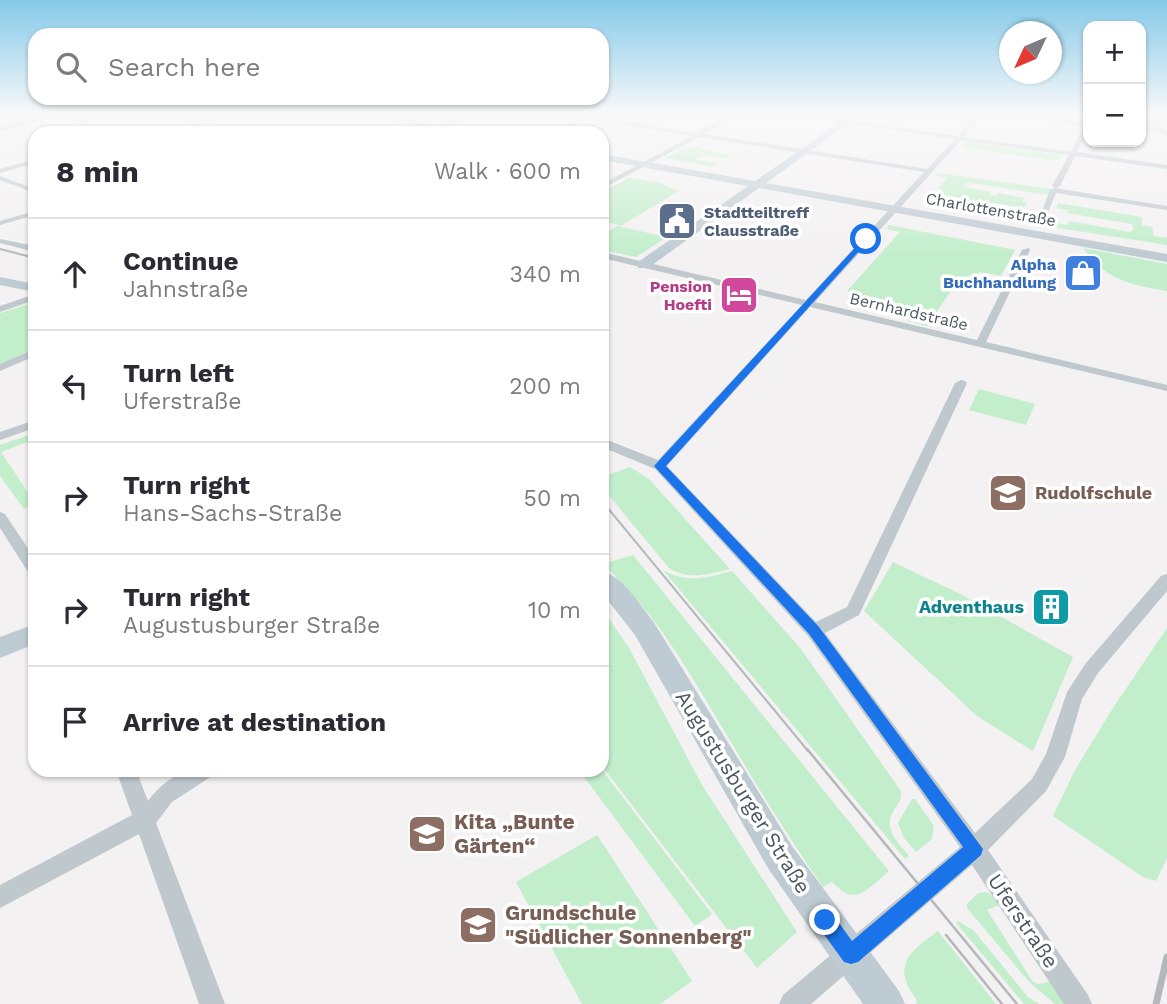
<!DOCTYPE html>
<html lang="en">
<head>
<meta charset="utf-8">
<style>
	body { margin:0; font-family:"Work Sans",sans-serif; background:#f7f7f7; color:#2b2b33 }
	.controls { position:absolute; right:21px; top:21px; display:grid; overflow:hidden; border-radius:14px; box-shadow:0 2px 5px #0004 }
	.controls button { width:63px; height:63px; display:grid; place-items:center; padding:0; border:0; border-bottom:2px solid #e1e1e2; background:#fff; color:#2b2b33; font:35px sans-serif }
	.compass { position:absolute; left:999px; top:21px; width:63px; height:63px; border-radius:50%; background:#fff; box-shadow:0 2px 5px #0004; rotate:226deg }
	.stop { position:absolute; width:21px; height:21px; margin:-16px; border:5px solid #1a73e8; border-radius:50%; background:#fff }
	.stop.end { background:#1a73e8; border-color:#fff; box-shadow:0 2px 7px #0008 }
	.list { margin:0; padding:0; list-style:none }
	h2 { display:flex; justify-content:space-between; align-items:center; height:91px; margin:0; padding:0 28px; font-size:30px }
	h2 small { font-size:23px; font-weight:400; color:#7c7c81 }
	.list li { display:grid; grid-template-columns:46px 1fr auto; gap:21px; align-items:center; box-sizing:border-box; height:112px; padding:0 28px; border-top:2px solid #e1e1e2 }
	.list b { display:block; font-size:26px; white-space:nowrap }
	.list p { margin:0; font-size:23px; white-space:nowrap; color:#7c7c81 }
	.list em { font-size:23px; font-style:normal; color:#7c7c81 }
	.icon { flex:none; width:38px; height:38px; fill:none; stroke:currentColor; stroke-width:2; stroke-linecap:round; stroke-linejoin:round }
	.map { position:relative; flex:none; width:1167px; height:1004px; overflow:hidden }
	.search { position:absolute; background:#fff; box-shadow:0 2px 5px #0004; left:28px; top:28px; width:581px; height:77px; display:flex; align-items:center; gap:18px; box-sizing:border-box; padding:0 24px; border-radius:21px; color:#7c7c81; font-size:26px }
	.panel { position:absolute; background:#fff; box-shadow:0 2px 5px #0004; left:28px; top:126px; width:581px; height:651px; border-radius:21px }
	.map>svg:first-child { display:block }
	.green { fill:#c2eecb }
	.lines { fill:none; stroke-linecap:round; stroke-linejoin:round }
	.street { fill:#bec8cd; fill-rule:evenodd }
	.secondary { fill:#becbd2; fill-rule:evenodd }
	.tram-far1 { stroke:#b4b8bb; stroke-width:2 }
	.tram { stroke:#b4b8bb; stroke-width:2.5 }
	.rail { stroke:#b4b8bb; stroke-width:7 }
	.route { fill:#1a73e8 }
	.labels { text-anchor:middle; stroke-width:7; stroke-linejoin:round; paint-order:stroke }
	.far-street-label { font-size:16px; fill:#4a585e; stroke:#fff }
	.far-service-label { font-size:16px; font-weight:bold; fill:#4e5e75; stroke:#fff; text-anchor:start }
	.far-shop-label { font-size:16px; font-weight:bold; fill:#366cbe; stroke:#fff; text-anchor:end }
	.far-hotel-label { font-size:16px; font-weight:bold; fill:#b23c85; stroke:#fff; text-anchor:end }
	.education-label { font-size:18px; font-weight:bold; fill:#785e54; stroke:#fff; text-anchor:start }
	.culture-label { font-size:18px; font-weight:bold; fill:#0d838f; stroke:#fff; text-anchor:end }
	.near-street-label { font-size:21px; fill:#4a585e; stroke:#fff }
	.near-education-label { font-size:21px; font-weight:bold; fill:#785e54; stroke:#fff; text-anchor:start }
</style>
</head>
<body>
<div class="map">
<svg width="1167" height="1004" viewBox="0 0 1167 1004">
	<rect width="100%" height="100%" fill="#f3f1f2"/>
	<g class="green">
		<path d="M967,142H969L1062,155L1060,159L1048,160L962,147Z"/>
		<path d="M698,146L701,147L698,149L732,155C719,162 707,152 695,159L717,163L713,167L665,158L685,148L692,149Z"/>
		<path d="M937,173L1051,189L1048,195L966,182L964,187L991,192L989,195L997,196L998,193L1025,198L1022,202L1027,203L1024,208L971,199L969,203L1036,214L1033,221L931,205L940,204L947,196L937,193L943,191L939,188L947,178L936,175Z"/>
		<path d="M629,178L660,183L678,191L621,226L602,221V192Z"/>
		<path d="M1058,203L1142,217V225L1152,227L1154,236L1167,238V245L1046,226L1048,221L1068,225L1069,221L1130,232L1134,229L1132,224L1067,213L1068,210L1056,208Z"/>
		<path d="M889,225L1015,250L1001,276L979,272L974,286L992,289L990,292L955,285L927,326L908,321L912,312L850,298L854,293L847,291L900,232L886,229Z"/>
		<path d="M617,226L667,237L636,257L602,250V235Z"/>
		<path d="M1083,248L1167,264V291C1128,284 1108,281 1083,248Z"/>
		<path d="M35,302V349L0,364V313Z"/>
		<path d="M979,389L1035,404L1026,425L969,410Z"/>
		<path d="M35,433V439L1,452L35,503L24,509L0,476V445Z"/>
		<path d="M630,467L649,479L730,569C708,574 689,581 669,568L602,487V477Z"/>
		<path d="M633,555L889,871C867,889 856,908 832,882L823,887C789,838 758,788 728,737C690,674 658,615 603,564Z"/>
		<path d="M893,562L960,594L1073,657L1033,751L977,716L864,611Z"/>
		<path d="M663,570C689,584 705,578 732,571L801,649L901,791C902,799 900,800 896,807C881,827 896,840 909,856L905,859Z"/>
		<path d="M602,608L629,648L702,785L797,932L757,968L602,766Z"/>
		<path d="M1167,628V858L1156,881L1143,877L1053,816L1075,770L1113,708Z"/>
		<path d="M579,770H602L712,914L695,926Z"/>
		<path d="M912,799H915L934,826L932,839L916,852L904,838L898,823Z"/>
		<path d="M597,835L692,981L660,1004H582L516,882Z"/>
		<path d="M987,892L1002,904L987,910L1033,982L1038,984L1052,981L1067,1004H1055L1030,983L967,908V904L978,893Z"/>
		<path d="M958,921L973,930L1028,997L1039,1004H1024L956,923Z"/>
		<path d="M938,931L996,1004H916L917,1000C891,966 909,952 938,931Z"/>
	</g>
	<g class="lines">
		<g class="street">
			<path d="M53,115H64L118,133H109L59,117L0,131V127Z"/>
			<path d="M221,115H231L177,130L175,133L168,131Z"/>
			<path d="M467,115H476L439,129L434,128Z"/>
			<path d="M570,115H586L697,133L729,115H736L704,134L927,169L955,139L794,115H811L958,136L977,115H982L963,137L1071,152L1084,126L1007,115H1026L1088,123V130L1077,152L1167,165V169L1075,156L1060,186L1056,188L1052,186L1069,155L961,140L815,302L977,340L1022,250L1029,248L1030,250L986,342L1167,385V391L810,307L667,466L816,622L847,607L955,383L961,380L965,381L967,383L861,611L859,615L825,633L975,833L1032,779L1046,754L1067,692L1086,663L1161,576L1167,574V591L1098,673L1082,699L1065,757L1046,791L988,850L1088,995L1092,1004H1064L972,865L811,1004H779L783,995L960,847L808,636L655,469L602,447V438L658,460L802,305L602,258V252L806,300L924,172L699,137L602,189V184L692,136L588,119L554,133H546L582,118Z"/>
			<path d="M1167,119V123L1141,124V120Z"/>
			<path d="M257,124L259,127L227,133L228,132Z"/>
			<path d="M35,159V163L0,173V169Z"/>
			<path d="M0,176L35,189V193L0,180Z"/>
			<path d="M1054,188L1167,206V210L1056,193L1044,222L1037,224L1050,190Z"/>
			<path d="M35,211V215L0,225V221Z"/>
			<path d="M0,239L35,246V252L0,243Z"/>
			<path d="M35,294V300L0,312V306Z"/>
			<path d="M35,349V356L0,371V364Z"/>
			<path d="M35,420V428L0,440V432Z"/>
			<path d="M0,512L5,514L35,559V576L30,575L0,528Z"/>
			<path d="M116,770H136L148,801C168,775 183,770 215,770L212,776L172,802L156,823L225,1004H199L139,834L0,908V885L132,815Z"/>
		</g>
		<g class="secondary">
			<path d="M366,115H386L471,133H453Z"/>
			<path d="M850,115H860L766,183L1167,254V262L759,188L648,268H638V262L748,186L602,160V154L755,181Z"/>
			<path d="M1141,121L1167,130V136L1141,127Z"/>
			<path d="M0,277L35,284V292L0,285Z"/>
			<path d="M602,571C624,577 639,604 653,621L792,846L899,991L905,1004H863L768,868L635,635L602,593Z"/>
			<path d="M35,624V644L0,658V637Z"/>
		</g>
		<g class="tram-far1">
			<path d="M0,249L35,258"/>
			<path d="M602,501L808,751"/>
		</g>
		<g class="tram">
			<path d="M807,749L1017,1004"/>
			<path d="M946,935L1002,1004"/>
		</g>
		<path class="rail" d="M1156,1004L1167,957"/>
	</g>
	<linearGradient id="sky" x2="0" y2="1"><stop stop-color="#85c9e9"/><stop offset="0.45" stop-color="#faf9f9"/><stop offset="1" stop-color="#faf9f9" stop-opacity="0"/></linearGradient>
	<rect width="1167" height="256" fill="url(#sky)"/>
	<path class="route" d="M864,238L870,239L666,466L819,627L983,849L981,855L858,962L851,964L844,962L818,926L816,920L818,913L825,910L832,913L852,941L963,847L809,634L654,466Z"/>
	<defs>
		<g id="civic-square" transform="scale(2.0125)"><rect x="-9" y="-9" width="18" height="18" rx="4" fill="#5c6f8a" stroke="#fff"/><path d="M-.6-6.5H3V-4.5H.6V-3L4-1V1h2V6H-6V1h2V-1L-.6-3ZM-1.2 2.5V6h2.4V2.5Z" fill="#fff"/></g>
		<g id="shop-square" transform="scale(2.0125)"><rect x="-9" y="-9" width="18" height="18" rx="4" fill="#3f7fe0" stroke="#fff"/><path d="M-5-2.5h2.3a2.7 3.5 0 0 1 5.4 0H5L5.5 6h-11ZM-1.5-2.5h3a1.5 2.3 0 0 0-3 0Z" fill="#fff"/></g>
		<g id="hotel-square" transform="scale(2.0125)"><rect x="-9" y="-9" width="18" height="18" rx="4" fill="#d1479c" stroke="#fff"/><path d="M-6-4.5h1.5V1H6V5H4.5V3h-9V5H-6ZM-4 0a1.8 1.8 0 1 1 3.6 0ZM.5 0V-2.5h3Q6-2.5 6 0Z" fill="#fff"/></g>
		<g id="school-square" transform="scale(2.0125)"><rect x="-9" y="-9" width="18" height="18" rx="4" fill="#8d6e63" stroke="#fff"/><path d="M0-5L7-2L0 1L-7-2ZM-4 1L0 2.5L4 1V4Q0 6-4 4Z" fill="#fff"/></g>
		<g id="building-square" transform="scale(2.0125)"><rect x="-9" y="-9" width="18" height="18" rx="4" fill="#0f9aa8" stroke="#fff"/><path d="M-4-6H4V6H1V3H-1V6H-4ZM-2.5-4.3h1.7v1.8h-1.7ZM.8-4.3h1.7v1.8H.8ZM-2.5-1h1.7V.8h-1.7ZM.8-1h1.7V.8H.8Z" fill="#fff"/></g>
	</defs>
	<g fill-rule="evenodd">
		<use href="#civic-square" x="677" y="221"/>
		<use href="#shop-square" x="1083" y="273"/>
		<use href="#hotel-square" x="739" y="295"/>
		<use href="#school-square" x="1008" y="493"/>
		<use href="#building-square" x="1051" y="607"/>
		<use href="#school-square" x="427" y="834"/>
		<use href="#school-square" x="478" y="925"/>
	</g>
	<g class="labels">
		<g class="far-street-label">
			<text transform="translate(991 209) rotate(10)" y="6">Charlottenstraße</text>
			<text transform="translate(909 311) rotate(13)" y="6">Bernhardstraße</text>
		</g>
		<g class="far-service-label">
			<text x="704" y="218">Stadtteiltreff<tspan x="704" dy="18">Clausstraße</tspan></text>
		</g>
		<g class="far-shop-label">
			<text x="1056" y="270">Alpha<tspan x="1056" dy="18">Buchhandlung</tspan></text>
		</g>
		<g class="far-hotel-label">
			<text x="712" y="292">Pension<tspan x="712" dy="18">Hoefti</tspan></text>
		</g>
		<g class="education-label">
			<text x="1035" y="499">Rudolfschule</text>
		</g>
		<g class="culture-label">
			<text x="1024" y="613">Adventhaus</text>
		</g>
		<g class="near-street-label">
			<text transform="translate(743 792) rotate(58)" y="7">Augustusburger Straße</text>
			<text transform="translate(1023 921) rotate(56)" y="7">Uferstraße</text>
		</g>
		<g class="near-education-label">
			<text x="454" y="829">Kita „Bunte<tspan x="454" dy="24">Gärten“</tspan></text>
			<text x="505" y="920">Grundschule<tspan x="505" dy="24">"Südlicher Sonnenberg"</tspan></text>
		</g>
	</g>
</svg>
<div class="controls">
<button>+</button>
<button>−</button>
</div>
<svg class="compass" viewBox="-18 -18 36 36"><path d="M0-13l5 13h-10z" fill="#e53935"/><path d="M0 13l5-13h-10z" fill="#7c7c81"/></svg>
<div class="stop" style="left:866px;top:239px"></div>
<div class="stop end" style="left:825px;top:920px"></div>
<div class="search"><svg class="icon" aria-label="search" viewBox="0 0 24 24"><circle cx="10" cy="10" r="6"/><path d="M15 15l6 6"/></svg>Search here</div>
<section class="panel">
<h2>8 min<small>Walk · 600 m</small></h2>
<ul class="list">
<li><svg class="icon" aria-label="ahead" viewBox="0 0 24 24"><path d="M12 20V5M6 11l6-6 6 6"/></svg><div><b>Continue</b><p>Jahnstraße</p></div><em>340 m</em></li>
<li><svg class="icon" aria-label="left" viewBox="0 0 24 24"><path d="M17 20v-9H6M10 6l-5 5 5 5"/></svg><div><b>Turn left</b><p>Uferstraße</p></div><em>200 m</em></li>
<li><svg class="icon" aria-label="right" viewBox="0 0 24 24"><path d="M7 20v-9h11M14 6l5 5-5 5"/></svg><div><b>Turn right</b><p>Hans-Sachs-Straße</p></div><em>50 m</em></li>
<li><svg class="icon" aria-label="right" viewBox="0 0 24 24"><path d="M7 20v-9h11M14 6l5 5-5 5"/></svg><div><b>Turn right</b><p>Augustusburger Straße</p></div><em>10 m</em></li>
<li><svg class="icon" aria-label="arrive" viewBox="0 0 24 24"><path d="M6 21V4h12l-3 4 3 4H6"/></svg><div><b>Arrive at destination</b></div></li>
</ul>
</section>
</div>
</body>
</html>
